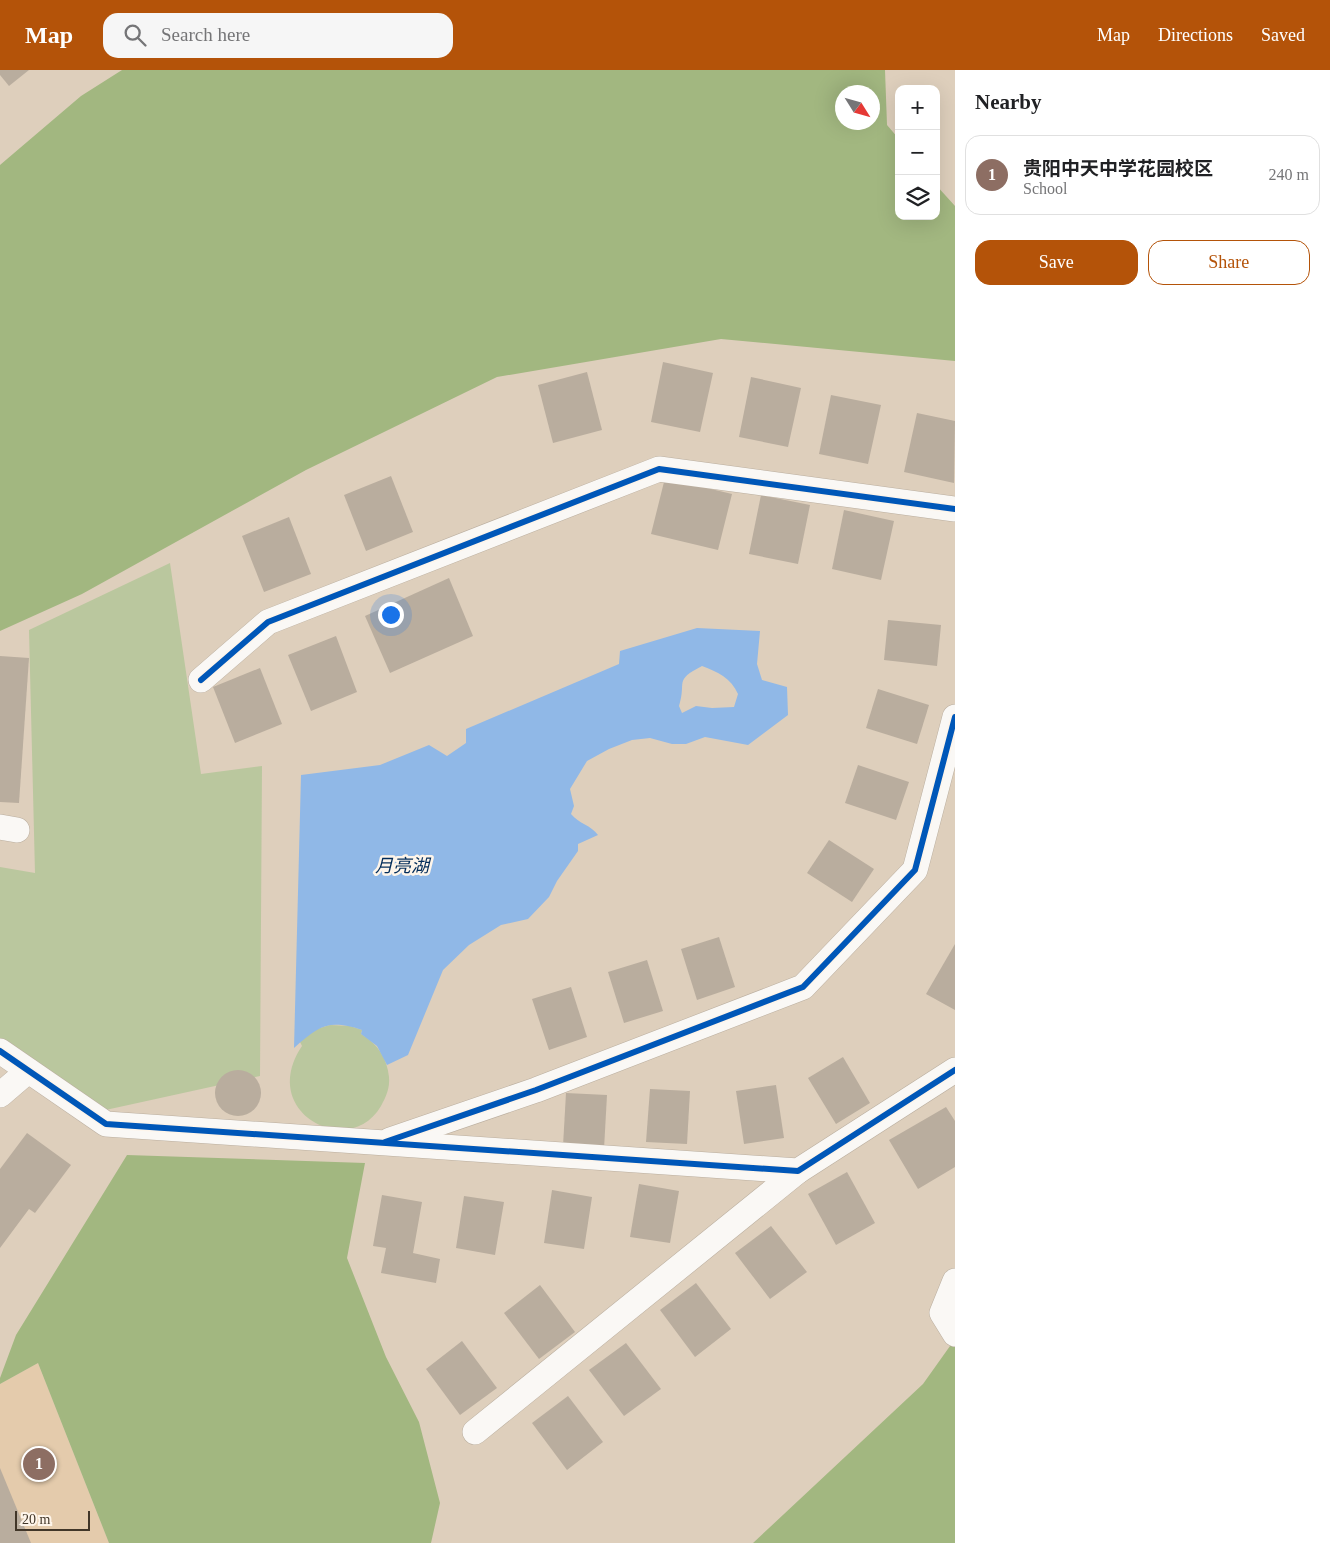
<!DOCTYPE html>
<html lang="en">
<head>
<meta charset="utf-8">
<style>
	body { margin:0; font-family:"Times New Roman","Noto Sans SC",serif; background:#f6f6f6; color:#202124 }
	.controls { position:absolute; right:15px; top:15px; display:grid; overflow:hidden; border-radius:10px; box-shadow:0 5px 20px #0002 }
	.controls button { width:45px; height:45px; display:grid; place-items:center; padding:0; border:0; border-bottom:1px solid #e0e0e0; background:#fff; color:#202124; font:25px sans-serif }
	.compass { position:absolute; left:835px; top:15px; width:45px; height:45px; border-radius:50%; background:#fff; box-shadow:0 5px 20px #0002; rotate:127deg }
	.scale { position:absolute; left:15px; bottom:12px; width:75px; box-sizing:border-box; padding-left:5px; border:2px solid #413628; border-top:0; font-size:14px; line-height:18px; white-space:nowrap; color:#413628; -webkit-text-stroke:4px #fef5ea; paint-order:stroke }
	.you { position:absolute; left:390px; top:544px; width:18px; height:18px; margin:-12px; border:4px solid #fff; border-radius:50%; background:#1a73e8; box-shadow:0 0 0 8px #1a73e833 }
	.badge { display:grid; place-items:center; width:32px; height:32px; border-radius:50%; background:#b45309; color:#fff; font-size:16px; font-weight:700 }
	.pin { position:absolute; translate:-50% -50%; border:2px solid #fff; box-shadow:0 1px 5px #0006 }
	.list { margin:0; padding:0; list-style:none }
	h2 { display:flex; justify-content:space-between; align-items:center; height:65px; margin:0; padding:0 20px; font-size:21px }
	h2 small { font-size:16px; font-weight:400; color:#757577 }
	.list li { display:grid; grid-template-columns:32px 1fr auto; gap:15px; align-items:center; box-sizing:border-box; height:80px; margin:0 10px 10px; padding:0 10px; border:1px solid #e0e0e0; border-radius:15px }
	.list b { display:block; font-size:19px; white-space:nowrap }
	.list p { margin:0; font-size:16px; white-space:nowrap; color:#757577 }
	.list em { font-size:16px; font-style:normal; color:#757577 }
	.actions { display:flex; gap:10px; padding:15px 20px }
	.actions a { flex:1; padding:11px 0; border:1px solid #b45309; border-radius:15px; text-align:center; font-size:18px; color:#b45309 }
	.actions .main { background:#b45309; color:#fff }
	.icon { flex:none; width:28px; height:28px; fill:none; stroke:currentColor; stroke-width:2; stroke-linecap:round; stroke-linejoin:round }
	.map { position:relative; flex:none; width:955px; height:1473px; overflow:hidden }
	header { display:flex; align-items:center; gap:30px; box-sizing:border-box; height:70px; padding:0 25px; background:#b45309; color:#fff }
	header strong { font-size:24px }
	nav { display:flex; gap:28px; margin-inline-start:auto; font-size:18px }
	.search { width:350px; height:45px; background:#f6f6f6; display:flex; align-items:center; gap:12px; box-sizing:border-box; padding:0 18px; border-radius:15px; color:#757577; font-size:19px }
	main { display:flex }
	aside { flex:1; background:#fff }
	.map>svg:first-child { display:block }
	.built { fill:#e4cbac }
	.green { fill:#bac79e }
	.forest { fill:#a2b780; fill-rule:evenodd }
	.water { fill:#90b8e7; fill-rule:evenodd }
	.building { fill:#b9ad9e }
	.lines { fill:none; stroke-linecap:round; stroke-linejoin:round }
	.minor-casing { stroke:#baae9f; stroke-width:26 }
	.minor { stroke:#faf8f5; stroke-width:25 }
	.cycleway-casing { stroke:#fef5ea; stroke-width:9 }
	.cycleway { stroke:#0057b8; stroke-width:6 }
	.labels { text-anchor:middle; stroke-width:5; stroke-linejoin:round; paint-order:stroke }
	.water-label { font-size:18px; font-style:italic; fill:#002b59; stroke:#fef5ea }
</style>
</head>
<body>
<header>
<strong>Map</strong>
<div class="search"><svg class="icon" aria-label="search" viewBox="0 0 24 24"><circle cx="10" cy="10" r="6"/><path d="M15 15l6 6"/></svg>Search here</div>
<nav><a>Map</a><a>Directions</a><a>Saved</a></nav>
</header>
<main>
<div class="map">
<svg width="955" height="1473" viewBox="0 0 955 1473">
	<rect width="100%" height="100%" fill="#decfbc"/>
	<path class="built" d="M38,1293L109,1473H0V1314Z"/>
	<g class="green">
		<path d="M170,493L201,704L262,696L260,1006L101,1041L0,973V797L35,803L29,560Z"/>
		<path d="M330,955L350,956L362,960L361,964C378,974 387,988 389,1007C390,1018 386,1027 381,1036C350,1090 257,1043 302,976L300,972L313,960Z"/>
	</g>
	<g class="forest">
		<path d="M122,0H885L887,55L899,69V146H936V115L955,136V291L721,269L497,307L306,400L82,524L0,561V95L81,26ZM842,22H872V52H842Z"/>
		<path d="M127,1085L365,1093L347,1188L386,1287L419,1352L440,1433L431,1473H109L38,1293L0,1314V1308L16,1265Z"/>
		<path d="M955,1269V1473H753L923,1314Z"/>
	</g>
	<path class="water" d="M697,558L760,561L757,594L762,610L787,617L788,645L748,675L705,667L686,674H672L650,668L632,670L609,679L587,691L570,719L574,736L571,744C579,754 591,755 598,765L578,774V781L557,811L549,827L528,849L501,855L469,875L443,900L408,985L387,995L377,976L361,964L362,960C328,949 319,956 294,978L301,705L380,695L429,675L447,686L466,673V659L619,594L620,581ZM702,596C718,602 731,608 738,624L734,637L712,638L696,636L682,643L679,636C687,611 673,611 702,596Z"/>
	<g class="building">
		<path d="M0,0H29L9,16L0,5Z"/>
		<path d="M663,292L713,303L700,362L651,352Z"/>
		<path d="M587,302L602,360L553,373L538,315Z"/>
		<path d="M751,307L801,318L788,377L739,367Z"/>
		<path d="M831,325L881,335L868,394L819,384Z"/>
		<path d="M917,343L955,351L954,413L904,402Z"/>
		<path d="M391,406L413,462L366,481L344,425Z"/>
		<path d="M665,408L732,424L718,480L651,464Z"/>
		<path d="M761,425L810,435L798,494L749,484Z"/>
		<path d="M844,440L894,451L881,510L832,499Z"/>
		<path d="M289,447L311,504L264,522L242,466Z"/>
		<path d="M449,508L473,566L390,603L365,546Z"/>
		<path d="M888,550L941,555L937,596L884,590Z"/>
		<path d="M336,566L357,622L311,641L288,585Z"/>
		<path d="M0,586L29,588L19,733L0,732Z"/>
		<path d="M260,598L282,654L235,673L213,617Z"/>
		<path d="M878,619L929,635L917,674L866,658Z"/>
		<path d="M858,695L909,712L896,750L845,733Z"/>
		<path d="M829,770L874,799L852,832L807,803Z"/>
		<path d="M719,867L735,917L697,930L681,879Z"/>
		<path d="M955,874V940L926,924Z"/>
		<path d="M647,890L663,941L624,953L608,902Z"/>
		<path d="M571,917L587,967L549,980L532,929Z"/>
		<path d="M843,987L870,1033L836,1054L808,1008Z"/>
		<circle cx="238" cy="1023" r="23"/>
		<path d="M776,1015L784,1068L744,1074L736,1021Z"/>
		<path d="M650,1019L690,1021L687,1074L646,1072Z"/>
		<path d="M566,1023L607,1025L604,1079L563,1076Z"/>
		<path d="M946,1037L955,1051V1097L918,1119L889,1070Z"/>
		<path d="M27,1063L71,1095L35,1143L29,1139L0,1178V1099Z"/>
		<path d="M847,1102L875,1153L836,1175L808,1124Z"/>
		<path d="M639,1114L679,1121L670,1173L630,1167Z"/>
		<path d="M552,1120L592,1127L584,1179L544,1173Z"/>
		<path d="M382,1125L422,1132L413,1183L440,1189L436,1213L381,1203L386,1178L373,1176Z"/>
		<path d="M464,1126L504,1132L495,1185L456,1178Z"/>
		<path d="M771,1156L807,1202L770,1229L735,1183Z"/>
		<path d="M696,1213L731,1259L695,1287L660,1240Z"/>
		<path d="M540,1215L575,1262L539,1289L504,1243Z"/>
		<path d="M462,1271L497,1318L460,1345L426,1299Z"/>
		<path d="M626,1273L661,1319L624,1346L589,1300Z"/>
		<path d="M568,1326L603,1372L567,1400L532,1353Z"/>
		<path d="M0,1398L31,1473H0Z"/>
	</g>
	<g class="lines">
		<g class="minor-casing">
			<g id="minor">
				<path d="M201,610L268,552L659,399L955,439"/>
				<path d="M0,757L17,760"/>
				<path d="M0,981L106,1054L798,1101L955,1000"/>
				<path d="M0,1025L28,1001"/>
				<path d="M390,1070L536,1020L803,917L915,800L955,647"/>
				<path d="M955,1211L942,1243L955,1264"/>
				<path d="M475,1362L798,1101"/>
			</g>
		</g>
		<use href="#minor" class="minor"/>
		<g class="cycleway-casing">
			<g id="cycleway">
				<path d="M201,610L268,552L659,399L955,439"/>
				<path d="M0,981L106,1054L798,1101L955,1000"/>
				<path d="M385,1072L536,1020L803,917L915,800L955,647"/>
			</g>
		</g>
		<use href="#cycleway" class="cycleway"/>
	</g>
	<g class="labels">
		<g class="water-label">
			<text x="402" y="802">月亮湖</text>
		</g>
	</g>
</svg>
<div class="controls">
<button>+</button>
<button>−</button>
<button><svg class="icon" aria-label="layers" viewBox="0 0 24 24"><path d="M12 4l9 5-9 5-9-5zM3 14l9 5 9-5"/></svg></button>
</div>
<svg class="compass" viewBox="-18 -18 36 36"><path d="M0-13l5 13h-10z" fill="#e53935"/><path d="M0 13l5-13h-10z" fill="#757577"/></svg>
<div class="scale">20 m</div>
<div class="you"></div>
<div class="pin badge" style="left:39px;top:1394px;background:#8d6e63">1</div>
</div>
<aside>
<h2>Nearby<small></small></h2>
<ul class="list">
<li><span class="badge" style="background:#8d6e63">1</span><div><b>贵阳中天中学花园校区</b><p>School</p></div><em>240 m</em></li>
</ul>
<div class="actions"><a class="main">Save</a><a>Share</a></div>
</aside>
</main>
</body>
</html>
